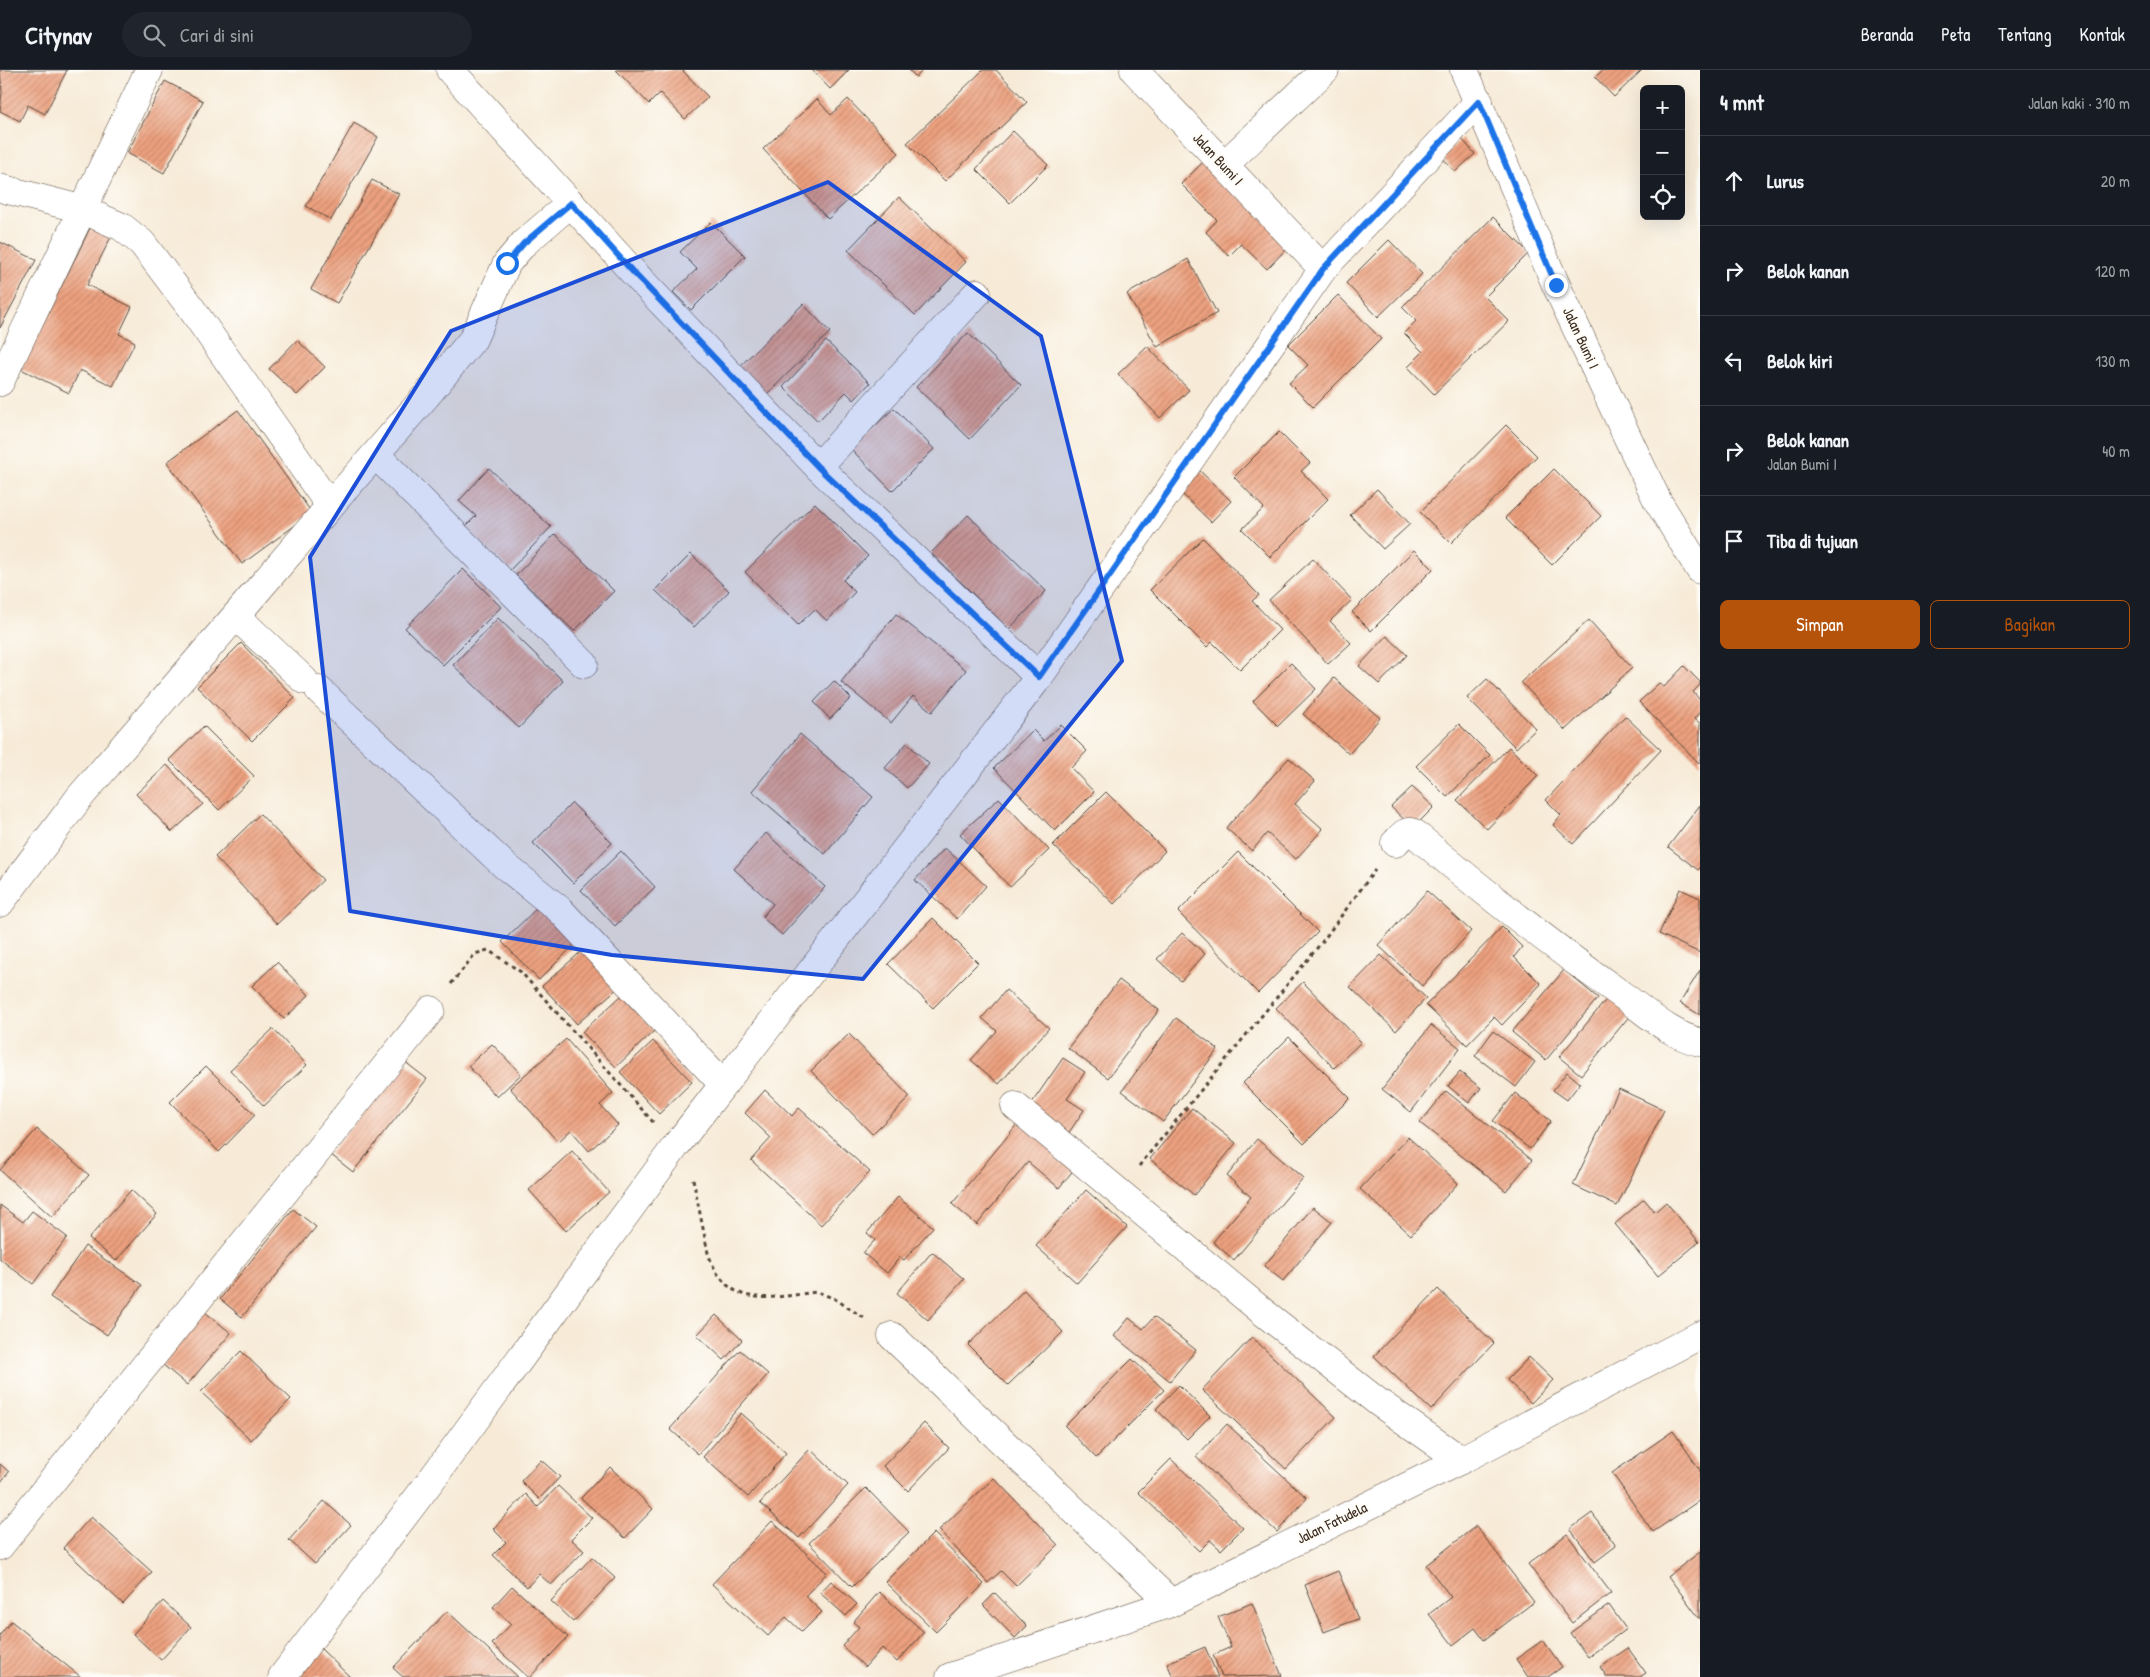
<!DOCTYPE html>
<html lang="id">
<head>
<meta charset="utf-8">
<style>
	body { margin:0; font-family:"Patrick Hand",sans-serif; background:#20242c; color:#f1f3f6 }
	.controls { position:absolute; right:15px; top:15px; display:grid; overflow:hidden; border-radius:8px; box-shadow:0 5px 20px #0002 }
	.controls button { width:45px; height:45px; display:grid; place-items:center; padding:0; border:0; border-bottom:1px solid #363941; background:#171b24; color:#f1f3f6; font:25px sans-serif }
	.stop { position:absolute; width:15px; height:15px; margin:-11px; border:4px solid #1a73e8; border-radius:50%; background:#fff }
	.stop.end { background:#1a73e8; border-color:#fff; box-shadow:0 1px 5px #0008 }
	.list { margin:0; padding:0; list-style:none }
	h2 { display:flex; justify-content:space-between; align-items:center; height:65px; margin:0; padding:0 20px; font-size:21px }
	h2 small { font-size:16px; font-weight:400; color:#9ea1a6 }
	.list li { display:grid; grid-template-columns:32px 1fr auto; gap:15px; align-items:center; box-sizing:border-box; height:90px; padding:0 20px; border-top:1px solid #363941 }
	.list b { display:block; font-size:19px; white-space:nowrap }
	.list p { margin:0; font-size:16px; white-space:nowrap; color:#9ea1a6 }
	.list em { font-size:16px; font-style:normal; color:#9ea1a6 }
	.actions { display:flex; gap:10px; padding:15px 20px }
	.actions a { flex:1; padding:11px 0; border:1px solid #b45309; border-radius:8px; text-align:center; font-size:18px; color:#b45309 }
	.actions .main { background:#b45309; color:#fff }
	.icon { flex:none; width:28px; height:28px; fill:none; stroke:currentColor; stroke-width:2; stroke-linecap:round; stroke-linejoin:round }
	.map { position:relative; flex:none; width:1700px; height:1607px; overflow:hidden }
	header { display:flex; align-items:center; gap:30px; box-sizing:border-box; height:70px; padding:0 25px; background:#171b24; border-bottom:1px solid #363941 }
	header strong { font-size:24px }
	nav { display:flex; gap:28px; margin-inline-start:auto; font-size:18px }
	.search { width:350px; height:45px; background:#20242c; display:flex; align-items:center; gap:12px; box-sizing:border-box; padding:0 18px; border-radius:28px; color:#9ea1a6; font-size:19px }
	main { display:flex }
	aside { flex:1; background:#171b24 }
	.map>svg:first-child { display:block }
	.building { fill:url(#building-hatch) }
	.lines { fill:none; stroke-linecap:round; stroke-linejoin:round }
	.minor-casing { stroke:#57473a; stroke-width:29 }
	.tertiary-casing { stroke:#57473a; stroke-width:29 }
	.path { stroke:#57473a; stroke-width:3; stroke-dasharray:4 4; stroke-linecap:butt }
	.minor { stroke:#fff; stroke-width:28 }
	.tertiary { stroke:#fff; stroke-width:28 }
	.route { stroke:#1a73e8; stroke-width:6 }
	.marked { fill:#1d4ed8; fill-opacity:0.2; stroke:#1d4ed8; stroke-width:4; stroke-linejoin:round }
	.labels { text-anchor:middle; stroke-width:4.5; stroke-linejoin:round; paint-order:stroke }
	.street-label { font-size:15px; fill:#3b2a1e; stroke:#fdfcf7 }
</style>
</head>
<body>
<header>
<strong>Citynav</strong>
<div class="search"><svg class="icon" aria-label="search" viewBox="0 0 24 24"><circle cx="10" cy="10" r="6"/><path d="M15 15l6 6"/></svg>Cari di sini</div>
<nav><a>Beranda</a><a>Peta</a><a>Tentang</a><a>Kontak</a></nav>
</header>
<main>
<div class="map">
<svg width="1700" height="1607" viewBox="0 0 1700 1607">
	<defs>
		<pattern id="building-hatch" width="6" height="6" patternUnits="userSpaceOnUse" patternTransform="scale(1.25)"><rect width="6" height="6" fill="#eda17f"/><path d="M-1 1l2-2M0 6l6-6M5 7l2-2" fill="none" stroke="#c18367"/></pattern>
	</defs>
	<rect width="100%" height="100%" fill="#fdfcf7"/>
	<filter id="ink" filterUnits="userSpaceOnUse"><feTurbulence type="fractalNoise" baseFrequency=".02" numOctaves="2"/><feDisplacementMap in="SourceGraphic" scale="10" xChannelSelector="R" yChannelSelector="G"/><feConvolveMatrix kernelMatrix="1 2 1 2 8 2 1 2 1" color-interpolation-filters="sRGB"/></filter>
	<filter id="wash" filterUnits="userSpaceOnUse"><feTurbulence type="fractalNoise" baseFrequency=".0096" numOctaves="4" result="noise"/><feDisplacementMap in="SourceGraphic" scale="20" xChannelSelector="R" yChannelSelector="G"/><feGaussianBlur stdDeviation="1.12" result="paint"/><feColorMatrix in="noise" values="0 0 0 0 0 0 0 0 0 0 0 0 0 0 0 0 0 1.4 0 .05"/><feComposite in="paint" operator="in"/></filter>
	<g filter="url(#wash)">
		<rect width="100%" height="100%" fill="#f7ebd8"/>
		<g id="blocks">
			<g class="building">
				<path d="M0,0H67L45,44L28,35L20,51L0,41L2,22Z"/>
				<path d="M616,0H684L683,1L708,27L685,49L660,23L649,34Z"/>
				<path d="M812,0H849L830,19Z"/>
				<path d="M909,0H923L916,7Z"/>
				<path d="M983,0H996L1027,32L945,111L907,73Z"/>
				<path d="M1603,0H1642L1614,27L1595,7Z"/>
				<path d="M165,11L203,31L164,103L127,83Z"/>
				<path d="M817,29L831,45L848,29L899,83L828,149L763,79Z"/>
				<path d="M354,53L378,67L331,150L306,136Z"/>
				<path d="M1013,61L1048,95L1010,133L976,99Z"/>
				<path d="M1462,69L1475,84L1455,102L1442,87Z"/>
				<path d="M1205,90L1290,175L1267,199L1241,174L1229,186L1206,162L1217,150L1181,114Z"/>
				<path d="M372,110L399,124L337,233L311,219Z"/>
				<path d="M899,127L966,192L915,245L848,180Z"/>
				<path d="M1493,147L1529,183L1485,227L1509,251L1434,324L1408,297L1423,282L1404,263L1416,251L1402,237Z"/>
				<path d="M711,152L745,186L691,240L673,222L697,199L680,182Z"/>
				<path d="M92,154L113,163L87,215L132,237L119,264L135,272L113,316L80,300L69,323L21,299Z"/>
				<path d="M1389,170L1422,204L1378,247L1346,213Z"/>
				<path d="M0,172L36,190L0,258Z"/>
				<path d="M1188,189L1217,243L1157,277L1127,224Z"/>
				<path d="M1338,225L1381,269L1313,337L1289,313L1308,295L1288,275Z"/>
				<path d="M803,234L830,262L762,329L734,302Z"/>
				<path d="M968,263L1021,315L970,369L916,317Z"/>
				<path d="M297,270L325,297L297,325L269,299Z"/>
				<path d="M826,271L870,313L854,330L846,322L818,351L783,317Z"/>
				<path d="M1147,276L1189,320L1160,348L1118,304Z"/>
				<path d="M894,338L934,379L892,421L851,379Z"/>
				<path d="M238,340L312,443L242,494L167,392Z"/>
				<path d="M1506,355L1537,386L1451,473L1420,442Z"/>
				<path d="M1279,362L1310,393L1301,401L1328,429L1270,487L1242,459L1264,438L1234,407Z"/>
				<path d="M489,398L551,457L510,500L465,457L476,446L459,431Z"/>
				<path d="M1197,398L1231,431L1211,452L1177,419Z"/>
				<path d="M1554,399L1601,446L1552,495L1505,448Z"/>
				<path d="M1377,419L1410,454L1383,479L1350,445Z"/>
				<path d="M815,433L868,486L843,510L855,522L827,551L815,539L798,555L745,502Z"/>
				<path d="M968,445L1046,521L1009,559L931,483Z"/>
				<path d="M555,464L614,521L574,561L516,505Z"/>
				<path d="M1203,468L1259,525L1252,531L1280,560L1240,600L1212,572L1207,577L1150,520Z"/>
				<path d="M1414,480L1433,499L1371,561L1352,542Z"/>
				<path d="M691,484L729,521L694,557L655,520Z"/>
				<path d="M1313,489L1352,530L1330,551L1351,573L1328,594L1269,530Z"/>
				<path d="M463,499L501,537L443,595L405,558Z"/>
				<path d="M896,544L966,600L932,642L913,626L891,653L841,612Z"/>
				<path d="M498,548L563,611L519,658L453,595Z"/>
				<path d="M1589,550L1632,598L1565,660L1521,612Z"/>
				<path d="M1387,566L1407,585L1379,614L1359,596Z"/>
				<path d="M241,573L295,628L252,671L197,617Z"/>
				<path d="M1291,593L1316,619L1278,656L1253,631Z"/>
				<path d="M1684,596L1700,612V615L1693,622L1700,630V642L1694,649L1700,653V694L1639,632L1659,613L1664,617Z"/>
				<path d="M1334,608L1380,648L1349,684L1303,644Z"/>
				<path d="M1487,609L1536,659L1516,678L1467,628Z"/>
				<path d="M834,611L851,628L830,649L814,632Z"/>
				<path d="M1625,646L1661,680L1573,774L1553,755L1561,745L1546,730Z"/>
				<path d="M1459,654L1490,685L1447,727L1416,696Z"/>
				<path d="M1061,655L1087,681L1071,698L1094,722L1055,761L994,698L1033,660L1044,671Z"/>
				<path d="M204,656L254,706L219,740L169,690Z"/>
				<path d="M800,664L873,727L825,784L752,721Z"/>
				<path d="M907,673L929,694L907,718L885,698Z"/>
				<path d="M1509,677L1538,706L1487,759L1457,730Z"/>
				<path d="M1289,688L1315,711L1295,734L1323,759L1296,789L1267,763L1252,781L1226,758Z"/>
				<path d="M167,695L203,734L172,762L136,724Z"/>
				<path d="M1412,717L1434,737L1413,758L1391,737Z"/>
				<path d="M1106,722L1165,781L1114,834L1053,775Z"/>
				<path d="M999,728L1049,780L1010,817L960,764Z"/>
				<path d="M572,733L612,773L573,813L533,773Z"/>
				<path d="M1700,735V798L1698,800L1668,777Z"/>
				<path d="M260,744L323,810L277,854L215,787Z"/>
				<path d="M766,763L825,817L782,865L762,847L773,834L734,799Z"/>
				<path d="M945,778L986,816L957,849L915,810Z"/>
				<path d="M621,781L655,817L615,856L581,820Z"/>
				<path d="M1238,782L1318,862L1258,923L1178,842Z"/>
				<path d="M1680,819L1700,828V883L1659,864Z"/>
				<path d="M1427,821L1471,861L1422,916L1378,875Z"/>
				<path d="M542,833L578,871L539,910L502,872Z"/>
				<path d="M933,848L978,893L933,938L888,894Z"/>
				<path d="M1502,857L1522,877L1514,887L1541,914L1502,955L1494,947L1467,975L1426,935Z"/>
				<path d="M1182,863L1205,884L1181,911L1157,889Z"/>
				<path d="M585,878L620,916L577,954L542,916Z"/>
				<path d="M1381,885L1426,928L1396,961L1350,917Z"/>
				<path d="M277,892L309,925L284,949L252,916Z"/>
				<path d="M1564,900L1598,928L1546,990L1512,962Z"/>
				<path d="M1700,900V945L1680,933Z"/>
				<path d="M1119,910L1159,940L1108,1008L1068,978Z"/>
				<path d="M1303,912L1361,972L1334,998L1276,938Z"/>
				<path d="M1006,920L1049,958L999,1014L971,990L997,961L982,948Z"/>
				<path d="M1610,925L1632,943L1581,1005L1559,987Z"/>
				<path d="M621,926L654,961L616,997L582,962Z"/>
				<path d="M1176,948L1218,979L1163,1052L1122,1021Z"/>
				<path d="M1431,955L1460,978L1411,1042L1382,1019Z"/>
				<path d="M273,959L307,995L264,1036L230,1000Z"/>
				<path d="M1493,961L1535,992L1516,1017L1475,986Z"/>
				<path d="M849,964L910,1027L872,1064L811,1001Z"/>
				<path d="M1289,967L1350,1028L1304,1074L1243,1013Z"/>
				<path d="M566,969L613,1023L600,1035L618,1055L589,1081L571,1060L558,1072L510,1018Z"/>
				<path d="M653,971L692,1012L659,1044L620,1002Z"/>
				<path d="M492,974L521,1004L497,1027L468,996Z"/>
				<path d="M1063,988L1085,1002L1067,1029L1084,1040L1068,1064L1029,1037Z"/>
				<path d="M404,991L427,1009L353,1102L330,1084Z"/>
				<path d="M206,996L255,1045L219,1082L170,1032Z"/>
				<path d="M1460,1002L1481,1018L1469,1033L1448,1016Z"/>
				<path d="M1567,1002L1580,1013L1567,1030L1553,1020Z"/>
				<path d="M1619,1019L1664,1040L1617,1136L1573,1115Z"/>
				<path d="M765,1020L792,1046L799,1038L870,1102L821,1155L751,1090L771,1068L745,1043Z"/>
				<path d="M1446,1021L1532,1090L1506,1121L1420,1053Z"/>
				<path d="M1515,1023L1551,1051L1530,1079L1493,1051Z"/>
				<path d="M1192,1038L1236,1073L1194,1125L1150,1089Z"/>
				<path d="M1019,1052L1075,1098L1059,1118L1028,1092L977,1155L952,1134Z"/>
				<path d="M37,1059L89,1105L52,1147L0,1100Z"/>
				<path d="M1408,1067L1458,1113L1411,1165L1360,1119Z"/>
				<path d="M1257,1069L1303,1108L1234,1190L1213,1172L1251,1127L1227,1106Z"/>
				<path d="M572,1081L609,1122L566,1161L529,1120Z"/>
				<path d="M131,1120L157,1144L116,1191L89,1168Z"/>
				<path d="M1086,1120L1127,1157L1077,1213L1036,1176Z"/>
				<path d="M898,1127L933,1157L904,1190L900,1187L887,1203L863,1183L875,1170L867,1163Z"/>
				<path d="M1644,1129L1655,1142L1666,1132L1699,1172L1658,1206L1615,1154Z"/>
				<path d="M0,1135L23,1152L32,1141L67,1167L33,1214L0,1189Z"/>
				<path d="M1313,1137L1332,1152L1283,1211L1264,1196Z"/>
				<path d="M293,1139L316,1157L242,1247L220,1229Z"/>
				<path d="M85,1176L142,1215L107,1265L50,1227Z"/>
				<path d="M932,1182L964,1209L928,1250L897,1223Z"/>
				<path d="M1438,1219L1494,1273L1431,1340L1374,1286Z"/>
				<path d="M1024,1220L1063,1262L1008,1315L968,1275Z"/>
				<path d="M205,1242L231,1263L187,1315L162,1294Z"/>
				<path d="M716,1245L742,1270L724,1290L697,1265Z"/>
				<path d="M1154,1247L1196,1280L1170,1311L1114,1266L1129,1248L1143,1259Z"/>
				<path d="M1252,1267L1336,1347L1286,1399L1202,1320Z"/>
				<path d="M740,1280L768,1304L698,1384L670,1359Z"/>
				<path d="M241,1281L291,1329L251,1370L201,1322Z"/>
				<path d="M1529,1287L1553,1310L1531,1333L1507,1310Z"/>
				<path d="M1132,1289L1164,1320L1096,1388L1065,1356Z"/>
				<path d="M1179,1315L1210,1346L1187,1369L1156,1339Z"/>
				<path d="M741,1343L786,1383L748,1427L703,1387Z"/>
				<path d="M924,1353L949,1378L908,1421L883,1396Z"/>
				<path d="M1227,1354L1307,1428L1277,1462L1196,1387Z"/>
				<path d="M1673,1361L1700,1400V1430L1653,1462L1612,1403Z"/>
				<path d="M810,1379L848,1415L799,1468L760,1433Z"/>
				<path d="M1171,1389L1243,1458L1221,1480L1210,1470L1199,1481L1138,1422Z"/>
				<path d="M541,1390L560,1407L539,1429L521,1411Z"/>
				<path d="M0,1394L9,1402L0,1413Z"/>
				<path d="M610,1397L653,1439L625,1468L581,1428Z"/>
				<path d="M994,1408L1058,1475L1016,1516L1001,1501L988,1513L939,1460Z"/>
				<path d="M558,1416L592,1448L571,1469L584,1481L551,1515L539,1504L527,1517L493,1485L506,1472L493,1459L526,1424L538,1437Z"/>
				<path d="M866,1418L909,1462L852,1517L809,1473Z"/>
				<path d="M324,1431L351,1455L315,1494L289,1470Z"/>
				<path d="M1592,1443L1616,1476L1595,1492L1570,1459Z"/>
				<path d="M91,1447L152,1502L123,1534L63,1478Z"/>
				<path d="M772,1451L827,1503L805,1526L822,1542L802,1562L786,1547L768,1566L712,1514Z"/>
				<path d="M1476,1456L1534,1532L1484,1570L1475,1558L1453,1575L1429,1544L1451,1527L1426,1495Z"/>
				<path d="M934,1463L984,1514L936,1562L885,1512Z"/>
				<path d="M1567,1464L1611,1523L1572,1553L1528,1494Z"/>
				<path d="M1700,1482V1549L1668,1506Z"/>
				<path d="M592,1487L615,1508L573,1552L551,1531Z"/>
				<path d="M1338,1501L1358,1549L1324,1562L1305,1515Z"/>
				<path d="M831,1511L857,1534L846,1546L820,1523Z"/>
				<path d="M512,1516L568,1567L530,1607H528L492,1574L511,1554L493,1537Z"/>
				<path d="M879,1522L924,1562L897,1592L882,1578L865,1597L842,1576L859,1557L853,1552Z"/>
				<path d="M995,1523L1027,1556L1015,1568L983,1535Z"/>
				<path d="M163,1531L191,1557L161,1590L133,1564Z"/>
				<path d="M1252,1533L1282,1606L1222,1607L1213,1585L1231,1577L1218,1547Z"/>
				<path d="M1609,1535L1626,1559L1588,1587L1570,1563Z"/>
				<path d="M447,1541L518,1607H403L393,1598Z"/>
				<path d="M11,1551L81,1607H0V1565Z"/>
				<path d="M1543,1570L1562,1597L1548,1607H1528L1516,1589Z"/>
				<path d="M1205,1577L1218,1607H1173L1167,1593Z"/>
				<path d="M320,1578L350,1607H292Z"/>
				<path d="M1628,1578L1646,1603L1640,1607H1607L1600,1597Z"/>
			</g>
		</g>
	</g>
	<g filter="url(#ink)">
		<use href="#blocks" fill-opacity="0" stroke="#57473a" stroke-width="1"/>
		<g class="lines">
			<g class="minor-casing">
				<g id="minor">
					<path d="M450,0L632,201L818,397L1039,607"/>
					<path d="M1134,0L1323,199"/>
					<path d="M1464,0L1556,215L1657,430L1700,500"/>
					<path d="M1224,95L1325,0"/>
					<path d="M0,118L81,139L122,157L142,173L191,238L330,436L427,325L473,269L507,193L524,173L571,133"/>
					<path d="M0,312L149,0"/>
					<path d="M376,385L584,594"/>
					<path d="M818,397L977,223"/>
					<path d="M236,546L304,610"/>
					<path d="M319,620L504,795L560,840L723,1014"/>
					<path d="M1395,773C1401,767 1405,759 1414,763C1481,820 1550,874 1622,925C1646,942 1671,966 1700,972"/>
					<path d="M0,833L79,728L330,436"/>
					<path d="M1015,1036L1263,1242L1378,1332L1461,1390"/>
					<path d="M892,1266L1171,1533"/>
					<path d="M0,1476L431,940"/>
					<path d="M282,1607L432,1409L675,1077L1039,607L1323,199L1479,31"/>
				</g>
			</g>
			<g class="tertiary-casing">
				<path id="tertiary" d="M950,1607L1171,1533L1461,1390L1700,1265"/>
			</g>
			<g class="path">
				<path d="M451,914L475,884L488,880L521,902L653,1052"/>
				<path d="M1139,1096L1322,872L1375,800"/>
				<path d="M693,1109L708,1183C728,1242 770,1227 818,1222L835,1229L864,1248"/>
			</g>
			<use href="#minor" class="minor"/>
			<use href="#tertiary" class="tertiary"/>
		</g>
	</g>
	<g class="lines" filter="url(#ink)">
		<path class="route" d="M507,193L524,173L571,133L632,201L818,397L1039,607L1323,199L1479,31L1556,215"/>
	</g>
	<path class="marked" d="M828,112L1041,266L1122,591L863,909L612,885L350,841L310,487L451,261Z"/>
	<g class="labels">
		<g class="street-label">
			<text transform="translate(1218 89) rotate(47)" y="5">Jalan Bumi I</text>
			<text transform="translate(1581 268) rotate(65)" y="5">Jalan Bumi I</text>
			<text transform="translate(1332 1453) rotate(-26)" y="5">Jalan Fatudela</text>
		</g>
	</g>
</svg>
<div class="controls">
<button>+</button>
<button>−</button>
<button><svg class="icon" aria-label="locate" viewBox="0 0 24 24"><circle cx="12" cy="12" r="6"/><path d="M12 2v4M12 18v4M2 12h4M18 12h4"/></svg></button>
</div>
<div class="stop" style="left:507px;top:193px"></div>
<div class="stop end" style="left:1556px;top:215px"></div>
</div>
<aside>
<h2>4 mnt<small>Jalan kaki · 310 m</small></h2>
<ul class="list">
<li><svg class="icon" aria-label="ahead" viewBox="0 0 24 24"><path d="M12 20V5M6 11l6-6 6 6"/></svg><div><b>Lurus</b></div><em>20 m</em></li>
<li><svg class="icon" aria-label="right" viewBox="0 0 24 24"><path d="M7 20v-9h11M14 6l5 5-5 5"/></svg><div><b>Belok kanan</b></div><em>120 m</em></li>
<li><svg class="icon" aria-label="left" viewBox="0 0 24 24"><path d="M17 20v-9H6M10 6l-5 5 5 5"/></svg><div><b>Belok kiri</b></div><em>130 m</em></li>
<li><svg class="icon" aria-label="right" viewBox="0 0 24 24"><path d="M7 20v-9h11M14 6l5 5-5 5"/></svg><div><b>Belok kanan</b><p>Jalan Bumi I</p></div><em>40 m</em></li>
<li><svg class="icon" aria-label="arrive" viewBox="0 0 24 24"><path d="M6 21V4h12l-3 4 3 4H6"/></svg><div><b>Tiba di tujuan</b></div></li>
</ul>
<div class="actions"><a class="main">Simpan</a><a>Bagikan</a></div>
</aside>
</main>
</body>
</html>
